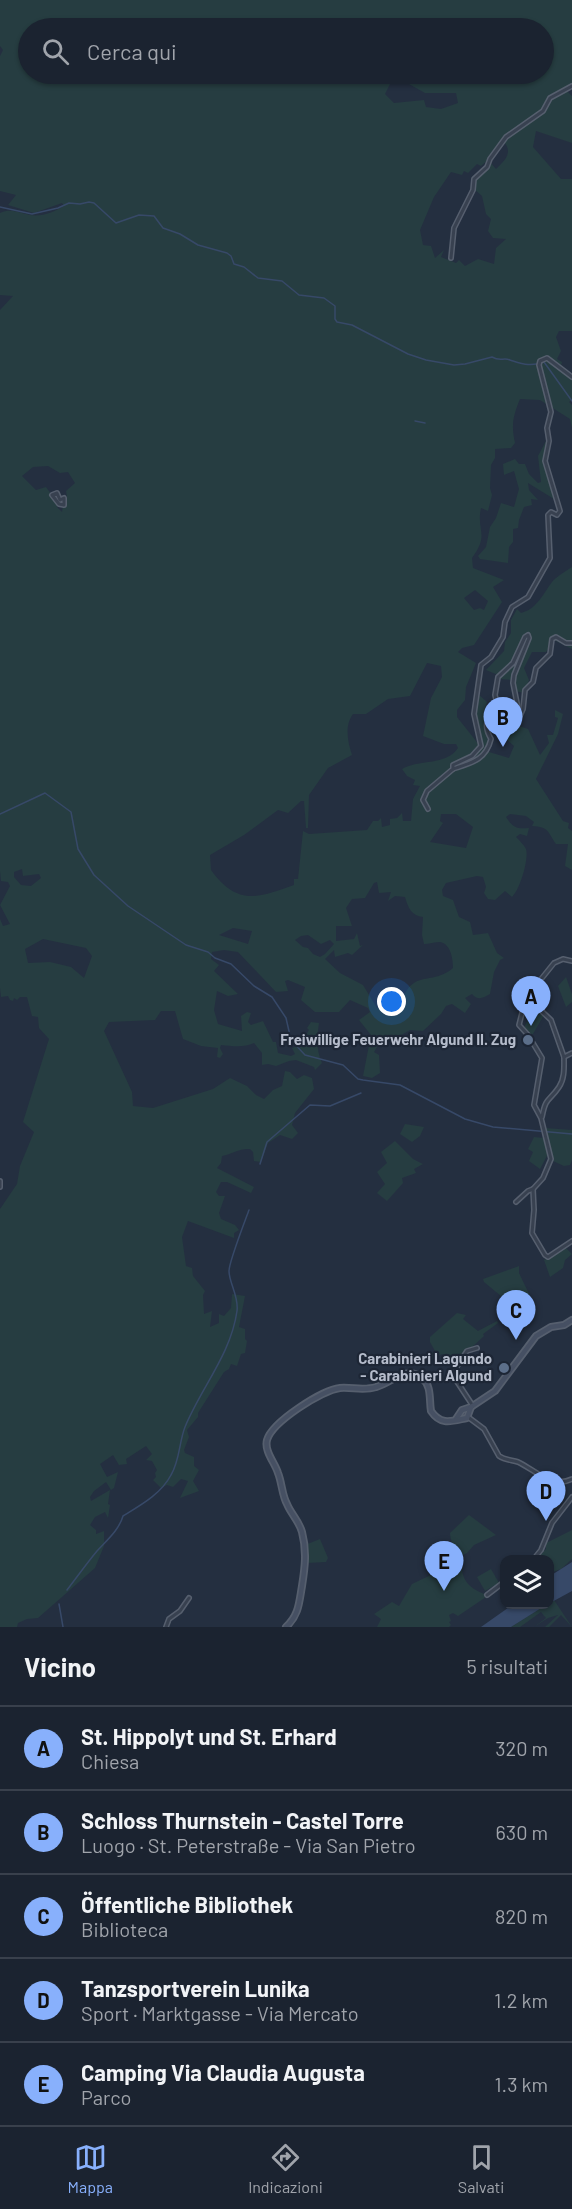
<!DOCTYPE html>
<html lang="it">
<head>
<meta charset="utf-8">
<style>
	body { margin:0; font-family:Barlow,sans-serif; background:#282f3c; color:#f1f3f6 }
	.controls { position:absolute; right:18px; bottom:18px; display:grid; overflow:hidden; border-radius:12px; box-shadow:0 2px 4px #0004 }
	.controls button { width:54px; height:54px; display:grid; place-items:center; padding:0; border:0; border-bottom:2px solid #39404c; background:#1b2330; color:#f1f3f6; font:30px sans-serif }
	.you { position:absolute; left:392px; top:1002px; width:21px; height:21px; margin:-15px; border:4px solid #fff; border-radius:50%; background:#1a73e8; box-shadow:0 0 0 9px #1a73e833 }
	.badge { display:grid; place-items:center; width:39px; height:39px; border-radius:50%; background:#88b0fc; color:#111; font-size:20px; font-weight:700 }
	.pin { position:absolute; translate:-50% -50px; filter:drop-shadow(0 2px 3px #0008) }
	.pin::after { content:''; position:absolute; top:32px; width:21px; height:18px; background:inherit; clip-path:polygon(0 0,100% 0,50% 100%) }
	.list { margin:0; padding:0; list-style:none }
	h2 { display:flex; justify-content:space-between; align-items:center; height:78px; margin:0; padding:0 24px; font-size:26px }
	h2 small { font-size:20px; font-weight:400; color:#a0a4ab }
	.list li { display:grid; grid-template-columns:39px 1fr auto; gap:18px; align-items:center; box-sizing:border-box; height:84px; padding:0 24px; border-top:2px solid #39404c }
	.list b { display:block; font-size:22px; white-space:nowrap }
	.list p { margin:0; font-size:20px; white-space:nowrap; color:#a0a4ab }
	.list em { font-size:20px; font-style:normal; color:#a0a4ab }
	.icon { flex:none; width:33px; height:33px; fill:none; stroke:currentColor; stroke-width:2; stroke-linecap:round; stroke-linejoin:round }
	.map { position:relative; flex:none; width:572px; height:1627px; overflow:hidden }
	.search { position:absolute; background:#1b2330; box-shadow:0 2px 4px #0004; left:18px; right:18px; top:18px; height:66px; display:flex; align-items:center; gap:15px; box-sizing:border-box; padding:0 21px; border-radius:33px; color:#a0a4ab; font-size:22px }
	.sheet { height:498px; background:#1b2330 }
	nav { display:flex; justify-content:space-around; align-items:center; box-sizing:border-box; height:84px; border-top:2px solid #39404c; background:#1b2330; font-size:16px; color:#a0a4ab }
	nav a { display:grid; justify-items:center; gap:3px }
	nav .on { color:#88b0fc }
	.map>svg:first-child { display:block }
	.green { fill:#263d41; fill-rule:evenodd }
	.water { fill:#374968 }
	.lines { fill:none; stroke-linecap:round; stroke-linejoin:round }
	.stream { stroke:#374968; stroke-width:1.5 }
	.street-casing { stroke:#565f6e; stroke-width:6 }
	.secondary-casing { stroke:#565f6e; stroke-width:8 }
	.street { stroke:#384150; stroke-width:3 }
	.secondary { stroke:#465063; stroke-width:4.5 }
	.service-dot { fill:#5c6f8a; stroke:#1d2635; stroke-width:2 }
	.labels { text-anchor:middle; stroke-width:4.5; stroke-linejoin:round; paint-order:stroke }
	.poi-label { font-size:15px; font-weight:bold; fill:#b5bccb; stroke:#1d2635; text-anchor:end }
</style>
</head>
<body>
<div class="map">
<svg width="572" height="1627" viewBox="0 0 572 1627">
	<rect width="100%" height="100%" fill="#242f40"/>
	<g class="green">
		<path d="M0,0H572V86L566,90L572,96V143L536,131L533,147L561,179H572V331H559L556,337L561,351L557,359L562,362L560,370L572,379V400L569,402L572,405V428L570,419L540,400L520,399C513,416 511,425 515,443L511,448L495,449V458L491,465L490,488L492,495L488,511L481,508C476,531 490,534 472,558L473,568L504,580L493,587L502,602L474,645L462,648L458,652L476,663L466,687L465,700L457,710V717L480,746L483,743C475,723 475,715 478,694L487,702L483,714H489L494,710L495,700L508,703L501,721L509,724L513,719L519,726L528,729L540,755L549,743L547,735H553L558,718L555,717V710L563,714L558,734L536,779L563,821L569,823L568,828L572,831V870L565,866L568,844H556C547,831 549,827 532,826L534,822L526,816L510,814L506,817C513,828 517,829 529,828L527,836L520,834L516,837C519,840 524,845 526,849C529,859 520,890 512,897L505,891L495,900L488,899L484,893L486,887L483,877L477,876L446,883L442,890L443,896L453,900L459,917L470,922L473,935L488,933L497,953L504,958L500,960L494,972L490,994C483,998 478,1001 472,994L465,998L471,1004L465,1013L452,1004L446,1006L441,1014L423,1031L410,1030L396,1038L379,1044L374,1052L379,1055L380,1073L372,1078L363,1076L371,1035L359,1020L370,1012L368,1008L350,1000L339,1012H315L301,1000L305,987L288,980L285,981L288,991L276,992L238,952L224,950L212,952L211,959L219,965L214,971L238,994L228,996L217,991L214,1010L218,1024L242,1031L241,1016L247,1012L251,1013L248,1022L251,1025L263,1021L273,1042H276L278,1053L291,1056L295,1054L292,1048L300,1045L309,1030L307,1028L311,1022L319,1023C317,1037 316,1050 322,1063L315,1070L314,1067L296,1060L289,1061L276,1066L268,1064L262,1065V1053L254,1043C244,1048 232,1046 221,1045L220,1048L223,1054L220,1058L217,1057L218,1048L201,1046L183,1039L175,1011H161L155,1020L109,1022L104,1031L132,1092L133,1106L153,1108L213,1089L230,1078L247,1086L256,1095L264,1099L273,1090L282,1086L285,1071L290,1072L297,1079L304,1075L312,1078L314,1089L295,1113L292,1125L298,1133L292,1139L280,1135L268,1143L261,1162L254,1161L253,1152L250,1149C240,1148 232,1154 222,1156L221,1163L217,1168L254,1187L251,1193L227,1182H221L216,1192L219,1196H225L219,1213L221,1219L235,1225L239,1230L234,1233V1238L188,1221L182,1237L186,1266L192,1268L193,1276L205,1291L203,1295L204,1314L212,1311L210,1327L219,1323V1314L224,1316L231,1308L232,1294L245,1296L239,1327L245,1329V1339L247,1341L245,1353L241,1354L237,1366L231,1364L229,1369L224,1372L198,1413V1417L187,1430L189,1437L184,1450L185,1453L194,1457V1466L199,1470L193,1481L199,1491L180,1498L188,1481L181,1479L173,1487L167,1485L161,1488L153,1480L156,1477L155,1473L157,1470L152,1461L146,1460L152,1454L146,1446L126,1459L127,1464L119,1465L113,1455L100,1464L107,1477L118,1472L114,1488L111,1490L106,1482L94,1491L90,1497L91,1501L110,1490L108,1504L110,1505L108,1518L105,1512L95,1517L90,1525L96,1530V1534L104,1531V1546L95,1568L38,1618L27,1619L18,1623L17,1627H0V1209L17,1184L20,1166L34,1132L23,1122L49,1039L39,1028L38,1017L32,1016L27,997H20L17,1000L14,998L13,1001L10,1000L8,996L1,997L0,988V919L3,926L10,924L0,905L10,886L8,882L1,881L0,871V310L13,296L0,295V213C11,208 19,213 30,215C42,217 54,212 64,206L62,203L34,213L8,205L16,195L0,191V56L3,50L0,46ZM28,28H544V74H28ZM400,79L425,93H456L458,103L441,109L426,107L424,100L394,103L385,94L392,80ZM502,140C514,151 506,160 496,169L490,162L473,181V188L482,196L486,214L491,219L488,231L493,238L506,239L496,248L494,264L478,259L465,266L459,260L456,263L441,257L444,250L435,258L431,246L423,245L420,230L434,197L451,172L462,175L464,171L468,173L477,164L481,166L488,160ZM48,466L60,473L68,472L75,483L66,491L67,497L64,498L62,512L57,507V502L46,487L36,490L22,476L33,467ZM475,590L488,601L484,610L480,608L474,610L464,598ZM427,663L441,666L442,677L431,698L423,736L444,744H456L458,748C446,766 419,759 402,769L407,776L415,780L413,785L420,786L413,799L411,821H403L402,813L397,818L390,819V825L382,827L381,818L378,821H373L367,830L309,834L303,831L298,879H294V885C258,898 237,906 211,870L210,855L244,835L278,810L288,813L301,801H304L306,828H308L309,795L328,768L352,755C348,743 344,726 353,714H366L388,699L410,696ZM493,728L514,746L509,758L489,752L487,732ZM441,814H456L473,827L466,848L430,842L443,823L440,821ZM22,869L23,876L39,874L41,878L31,886L21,885L14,877V872ZM377,882L379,893L391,892L388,901L395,896L405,897C408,907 411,916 423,917L422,935L424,944C429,944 435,942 440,942C451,944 453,959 453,968C430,987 412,967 400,1006L387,1005V1007L377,1008L363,985L340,973L325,959L334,950L335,957L348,953L352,955L363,945L360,946L357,933L354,939L336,941V926H352L346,908L352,899L365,898L374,883ZM233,928L252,931L248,944L219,935ZM308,935L321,944L330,940L334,944L325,954L320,957L313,954L308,948L303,947L295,940L301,936ZM43,939L86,948L92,956L84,978L71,967L50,962L28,963L25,949Z"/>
		<path d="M547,439L544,457L554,499L528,483L529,490L538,500L531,499L532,505L524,507L519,520L518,528L513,529V542L509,547L508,563L480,559L478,556L486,547L490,527L496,518L501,503L514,507L519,489L514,471L504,475L503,464L515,459L519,464H525L529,474L538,483L541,482L538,456Z"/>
		<path d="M572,567V649L554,640L546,652H532L524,668L529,680L524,693L515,691L512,680L499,679L498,675L486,670L504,651L505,642L511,633V620L517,609L521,613C537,609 543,594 552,582C557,576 566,571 572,567Z"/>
		<path d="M566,977L572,994V1002L566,1007L558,986Z"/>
		<path d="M534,1006L544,1015L533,1034H530L524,1028Z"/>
		<path d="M405,1124L424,1127L420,1136L412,1142L400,1134Z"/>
		<path d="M545,1128L572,1130V1160L570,1165L564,1166L553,1161Z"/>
		<path d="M534,1137L544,1138L548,1154L540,1169L529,1161L533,1152L528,1149Z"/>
		<path d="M395,1141L413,1159L423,1164L414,1169L416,1173L402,1178L403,1183L387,1201L377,1193L385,1184L377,1172L387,1163L381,1152Z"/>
		<path d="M565,1247L572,1254L565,1260L563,1268L550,1277L544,1260Z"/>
		<path d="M519,1266V1273L531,1298L523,1305L513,1306L484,1282L483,1279Z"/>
		<path d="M457,1313L466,1315L463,1319L478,1331L497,1321L498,1323L483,1334L484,1336L471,1348L458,1364L442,1354L418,1367L423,1357L435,1351L430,1342V1337Z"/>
		<path d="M469,1515L496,1535L474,1545L467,1553L461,1556C461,1578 465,1587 487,1595L486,1597L458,1616L453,1613L449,1615L451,1621L449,1622L451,1625L449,1627H377L381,1619L374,1614L392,1602L399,1606L412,1584L458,1562C459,1552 450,1544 450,1533Z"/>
		<path d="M572,1530V1559L561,1569L550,1573V1560H535L546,1549V1543Z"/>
		<path d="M320,1539L328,1558L326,1562L306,1563L305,1545Z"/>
		<path d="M491,1569L499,1583L485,1591L477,1577Z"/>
		<path d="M554,1600L572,1627L561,1615L549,1627H545L558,1615L548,1618L534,1627L546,1618L541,1612L520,1627H511Z"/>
	</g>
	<g class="water">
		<path d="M572,1562V1591L550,1603V1576Z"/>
		<path d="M512,1605H546L511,1627H481Z"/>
	</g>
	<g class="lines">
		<g class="stream">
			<path d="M0,207L32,214L58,208L69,203L80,204L89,202L94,203L116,223L139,215L154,216L163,228L180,234L198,245L227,253L231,256L234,264L244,267L258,278L282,281L299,295L324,298L335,306V319L337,322L352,325L408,354L426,360L454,365L465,364L492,357C501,362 503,357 510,360C523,364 530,367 544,362L572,401"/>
			<path d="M415,421L425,423"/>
			<path d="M0,814L45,793L71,812L78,849L94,875L128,906L186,945L208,952L215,958L231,964L254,986L272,997L286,1018L291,1040L305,1055L343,1065L358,1079L363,1080L400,1085L465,1119L493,1127L572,1134"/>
			<path d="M260,1164L267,1142L310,1105L330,1106L361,1093"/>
			<path d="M67,1590C77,1577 87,1563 97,1551C107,1540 119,1530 123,1516C141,1505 161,1494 171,1475C180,1460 179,1442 185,1427C201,1388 231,1354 237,1311C239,1296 229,1283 229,1271C229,1262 245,1221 249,1210"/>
			<path d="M59,1604L63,1627"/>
		</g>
		<g class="street-casing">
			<g id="street">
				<path d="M451,258L454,228L473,190L474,179L487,167L490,159L506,137L543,111L550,98L572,86"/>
				<path d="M57,493L60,500L64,498V505L59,504L52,495Z"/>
				<path d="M515,727L523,709L525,690L533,682L536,668L550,654L552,639L556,637L566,643H572"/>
				<path d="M453,769C471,763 486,760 491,739C482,723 488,720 498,708L495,695L498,677L513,663L525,637L528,635L529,638L514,675L513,683L518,708L513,723L515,727"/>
				<path d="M428,809L423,800L427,791L453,769V765L472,756L481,746L474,714L481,665L491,657L503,637L505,622L512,607L528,597L550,558L548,515L551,512L557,515L560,511L545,461L549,441L547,428L551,412L539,365L540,361L547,358L572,377"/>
				<path d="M534,1004L551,1020L564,1057L572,1053"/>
				<path d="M542,1117C546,1096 549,1102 559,1087C565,1078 564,1067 564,1057"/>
				<path d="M0,1181V1187"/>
				<path d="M533,1189L534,1210L532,1233L545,1255L548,1257L572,1241"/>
				<path d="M516,1202L528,1191L533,1189L543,1178L551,1159L541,1118L534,1105L542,1058L528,1035L519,1025L523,1009L534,1004L538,983L554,963L563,959L572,961"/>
				<path d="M473,1406L452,1374L467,1351L477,1348"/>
				<path d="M468,1417L484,1429L499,1456C505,1460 511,1460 518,1462C535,1470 552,1489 572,1479"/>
				<path d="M533,1560L541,1550L552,1523L572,1497"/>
				<path d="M487,1595L504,1582"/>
				<path d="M166,1627L169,1619L180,1611L189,1598"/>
			</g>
		</g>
		<g class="secondary-casing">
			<g id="secondary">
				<path d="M456,1419L462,1410L471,1407L495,1391L536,1336L551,1327L564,1325L572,1320"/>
				<path d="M286,1627C299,1615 299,1603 302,1586C305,1567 307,1551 302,1532C299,1521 291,1514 287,1504C282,1495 282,1483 278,1473C275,1463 264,1451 267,1440C272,1422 322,1390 340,1388C352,1387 364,1391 376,1387C392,1383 405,1365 422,1378C432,1386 429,1400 431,1411C441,1426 452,1421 467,1418L471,1407"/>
			</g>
		</g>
		<use href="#street" class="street"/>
		<use href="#secondary" class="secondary"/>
	</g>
	<g class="service-dot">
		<circle cx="528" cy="1040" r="6"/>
		<circle cx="504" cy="1368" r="6"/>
	</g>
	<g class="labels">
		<g class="poi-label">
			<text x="516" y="1045">Freiwillige Feuerwehr Algund II. Zug</text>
			<text x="492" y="1364">Carabinieri Lagundo<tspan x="492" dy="17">- Carabinieri Algund</tspan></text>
		</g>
	</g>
</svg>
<div class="controls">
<button><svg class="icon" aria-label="layers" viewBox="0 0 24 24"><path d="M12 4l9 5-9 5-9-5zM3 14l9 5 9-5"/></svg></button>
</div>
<div class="you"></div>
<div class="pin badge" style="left:531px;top:1026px">A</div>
<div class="pin badge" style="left:503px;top:747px">B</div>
<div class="pin badge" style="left:516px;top:1340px">C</div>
<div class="pin badge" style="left:546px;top:1521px">D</div>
<div class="pin badge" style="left:444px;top:1591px">E</div>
<div class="search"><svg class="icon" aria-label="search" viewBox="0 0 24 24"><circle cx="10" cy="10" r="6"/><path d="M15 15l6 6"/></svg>Cerca qui</div>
</div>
<section class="sheet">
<h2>Vicino<small>5 risultati</small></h2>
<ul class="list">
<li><span class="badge">A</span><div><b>St. Hippolyt und St. Erhard</b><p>Chiesa</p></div><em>320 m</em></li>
<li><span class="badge">B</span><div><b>Schloss Thurnstein - Castel Torre</b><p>Luogo · St. Peterstraße - Via San Pietro</p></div><em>630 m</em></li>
<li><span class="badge">C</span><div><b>Öffentliche Bibliothek</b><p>Biblioteca</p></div><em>820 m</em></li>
<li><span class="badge">D</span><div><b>Tanzsportverein Lunika</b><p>Sport · Marktgasse - Via Mercato</p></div><em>1.2 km</em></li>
<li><span class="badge">E</span><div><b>Camping Via Claudia Augusta</b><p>Parco</p></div><em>1.3 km</em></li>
</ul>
</section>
<nav>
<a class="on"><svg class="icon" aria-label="map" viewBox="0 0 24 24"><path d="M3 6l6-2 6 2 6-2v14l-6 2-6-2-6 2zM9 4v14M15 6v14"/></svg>Mappa</a>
<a><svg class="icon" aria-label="directions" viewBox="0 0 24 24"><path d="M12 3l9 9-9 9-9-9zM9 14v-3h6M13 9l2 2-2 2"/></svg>Indicazioni</a>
<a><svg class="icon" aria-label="saved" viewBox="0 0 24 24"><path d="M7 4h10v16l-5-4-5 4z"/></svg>Salvati</a>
</nav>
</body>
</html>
